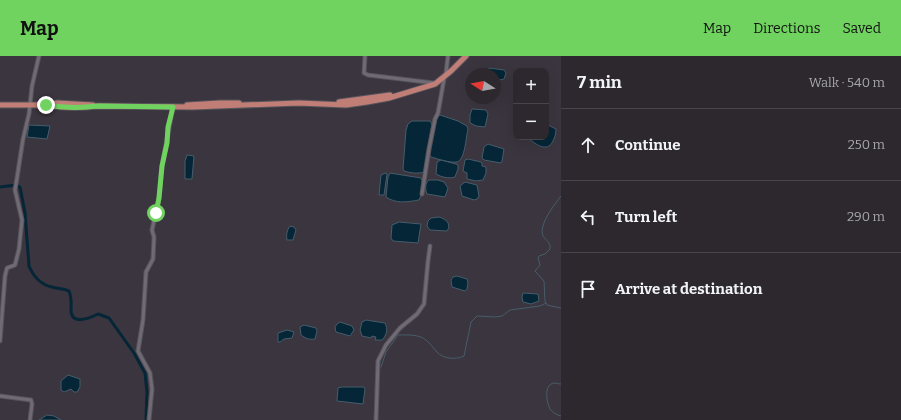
<!DOCTYPE html>
<html lang="en">
<head>
<meta charset="utf-8">
<style>
	body { margin:0; font-family:Bitter,serif; background:#343036; color:#f1f3f6 }
	.controls { position:absolute; right:12px; top:12px; display:grid; overflow:hidden; border-radius:8px; box-shadow:0 4px 16px #0002 }
	.controls button { width:36px; height:36px; display:grid; place-items:center; padding:0; border:0; border-bottom:1px solid #48444a; background:#2c282e; color:#f1f3f6; font:20px sans-serif }
	.compass { position:absolute; left:465px; top:12px; width:36px; height:36px; border-radius:50%; background:#2c282e; box-shadow:0 4px 16px #0002; rotate:281deg }
	.stop { position:absolute; width:12px; height:12px; margin:-9px; border:3px solid #70d35f; border-radius:50%; background:#fff }
	.stop.end { background:#70d35f; border-color:#fff; box-shadow:0 1px 4px #0008 }
	.list { margin:0; padding:0; list-style:none }
	h2 { display:flex; justify-content:space-between; align-items:center; height:52px; margin:0; padding:0 16px; font-size:17px }
	h2 small { font-size:13px; font-weight:400; color:#a6a6aa }
	.list li { display:grid; grid-template-columns:26px 1fr auto; gap:12px; align-items:center; box-sizing:border-box; height:72px; padding:0 16px; border-top:1px solid #48444a }
	.list b { display:block; font-size:15px; white-space:nowrap }
	.list em { font-size:13px; font-style:normal; color:#a6a6aa }
	.icon { flex:none; width:22px; height:22px; fill:none; stroke:currentColor; stroke-width:2; stroke-linecap:round; stroke-linejoin:round }
	.map { position:relative; flex:none; width:561px; height:364px; overflow:hidden }
	header { display:flex; align-items:center; gap:24px; box-sizing:border-box; height:56px; padding:0 20px; background:#70d35f; color:#111 }
	header strong { font-size:19px }
	nav { display:flex; gap:22px; margin-inline-start:auto; font-size:14px }
	main { display:flex }
	aside { flex:1; background:#2c282e }
	.map>svg:first-child { display:block }
	.water { fill:#052637; stroke:#475d6b }
	.lines { fill:none; stroke-linecap:round; stroke-linejoin:round }
	.stream { stroke:#475d6b; stroke-width:1 }
	.canal { stroke:#052637; stroke-width:3 }
	.minor-casing { stroke:#56535a; stroke-width:5 }
	.primary-casing { stroke:#56535a; stroke-width:7 }
	.minor { stroke:#706a75; stroke-width:3 }
	.primary { stroke:#c07e76; stroke-width:5 }
	.route { stroke:#70d35f; stroke-width:5 }
</style>
</head>
<body>
<header>
<strong>Map</strong>
<nav><a>Map</a><a>Directions</a><a>Saved</a></nav>
</header>
<main>
<div class="map">
<svg width="561" height="364" viewBox="0 0 561 364">
	<rect width="100%" height="100%" fill="#3a353e"/>
	<g class="water">
		<path d="M489,12L504,14L506,17L504,23L499,24H495V18H488Z"/>
		<path d="M472,53L486,54L488,58L485,71L476,70L470,67V59Z"/>
		<path d="M440,59L458,65L467,70L468,73C466,81 465,104 457,106C449,107 438,103 431,101L429,98L437,61Z"/>
		<path d="M412,65H430L432,68L424,116C418,118 411,117 404,115L403,113L406,74L408,68Z"/>
		<path d="M546,68L556,73C556,77 555,81 553,85C547,98 534,87 527,81H546Z"/>
		<path d="M29,69L50,70L47,83L27,81Z"/>
		<path d="M488,88L504,93L502,105L501,107L484,104L482,102L484,91Z"/>
		<path d="M187,99L194,100L192,123H185V105Z"/>
		<path d="M468,103L481,106L482,107V110L486,111V117L483,124L476,125L467,123V117L463,115L465,104Z"/>
		<path d="M441,104L456,108L458,109V113L455,121C449,123 441,121 436,118L437,106Z"/>
		<path d="M386,117L387,118L384,139H379L381,119Z"/>
		<path d="M390,117L421,122C424,128 422,139 419,144C407,146 396,148 386,141L388,121Z"/>
		<path d="M429,124H438L444,126L448,132L445,141L427,138C425,133 425,127 429,124Z"/>
		<path d="M465,126L477,129L479,140L477,143L474,144L462,140L460,130Z"/>
		<path d="M439,161C446,163 452,168 447,175L430,174L427,170L428,165L431,162Z"/>
		<path d="M399,166L421,168L418,187L393,185L391,182L392,169Z"/>
		<path d="M290,170L294,171L296,174L293,184H287C286,179 287,174 290,170Z"/>
		<path d="M457,220L467,223L468,227L467,233L465,235L452,231L451,224L453,221Z"/>
		<path d="M523,237L538,238L539,245L531,248L523,246L522,241Z"/>
		<path d="M366,264L385,267C388,273 387,279 382,284H375L376,281L372,280L371,282L362,280L360,274L362,266Z"/>
		<path d="M340,266L352,270L354,274L350,280L336,276L335,271L337,268Z"/>
		<path d="M304,269L316,272L317,275L315,283C309,284 305,282 301,279L300,271Z"/>
		<path d="M287,274L294,276L292,282L284,283L280,286H278V277Z"/>
		<path d="M68,319L80,323V331L77,336H74L71,333L64,336L61,334V325Z"/>
		<path d="M341,331H364L365,333L363,348L337,345L338,332Z"/>
		<path d="M47,359L54,360L61,364H39Z"/>
	</g>
	<g class="lines">
		<g class="stream">
			<path d="M561,140C555,148 538,169 543,180C546,185 551,186 550,193L545,198L539,200L538,202L540,209L535,215L544,225L545,245L547,249L551,250L561,252"/>
			<path d="M381,311L386,296L398,279C407,279 419,278 426,284C430,287 433,292 437,296C443,303 456,304 464,300L471,266L477,260L495,261L502,260L510,254L540,250L546,247"/>
			<path d="M561,328C558,328 554,326 551,328C544,332 547,347 550,353C553,357 557,359 561,360"/>
		</g>
		<path class="canal" d="M0,131L16,129L20,131L25,157L29,210C33,220 41,229 52,231C58,233 63,232 69,235C72,242 71,246 71,254C71,270 90,262 98,258L109,262L134,297L145,317L147,336L146,364"/>
		<g class="minor-casing">
			<g id="minor">
				<path d="M365,0L364,17L368,19L434,27"/>
				<path d="M446,17L448,0"/>
				<path d="M422,138L429,93L435,63L438,57L444,23"/>
				<path d="M0,285L5,220L7,212L15,209L19,193L22,164L15,134L17,122L23,83L29,58L32,30L39,0"/>
				<path d="M0,340L31,344L32,348L30,364"/>
				<path d="M149,364L152,333L150,317L138,295L143,264L146,216L153,203L154,181L152,174L159,142L162,110L173,51"/>
				<path d="M376,364L378,305L386,289L400,272L417,258L424,248L428,205L430,190"/>
			</g>
		</g>
		<g class="primary-casing">
			<g id="primary">
				<path d="M339,46L390,39"/>
				<path d="M0,49H46L57,47L93,49"/>
				<path d="M46,49C63,52 81,52 98,50L193,51L299,47L346,49L367,46L389,42L435,28L451,15L466,0"/>
				<path d="M187,49L220,47H239"/>
			</g>
		</g>
		<use href="#minor" class="minor"/>
		<use href="#primary" class="primary"/>
	</g>
	<g class="lines">
		<path class="route" d="M46,49C63,52 81,52 98,50L173,51L168,71L167,87L162,110L159,142L156,157"/>
	</g>
</svg>
<div class="controls">
<button>+</button>
<button>−</button>
</div>
<svg class="compass" viewBox="-18 -18 36 36"><path d="M0-13l5 13h-10z" fill="#e53935"/><path d="M0 13l5-13h-10z" fill="#a6a6aa"/></svg>
<div class="stop" style="left:156px;top:157px"></div>
<div class="stop end" style="left:46px;top:49px"></div>
</div>
<aside>
<h2>7 min<small>Walk · 540 m</small></h2>
<ul class="list">
<li><svg class="icon" aria-label="ahead" viewBox="0 0 24 24"><path d="M12 20V5M6 11l6-6 6 6"/></svg><div><b>Continue</b></div><em>250 m</em></li>
<li><svg class="icon" aria-label="left" viewBox="0 0 24 24"><path d="M17 20v-9H6M10 6l-5 5 5 5"/></svg><div><b>Turn left</b></div><em>290 m</em></li>
<li><svg class="icon" aria-label="arrive" viewBox="0 0 24 24"><path d="M6 21V4h12l-3 4 3 4H6"/></svg><div><b>Arrive at destination</b></div></li>
</ul>
</aside>
</main>
</body>
</html>
